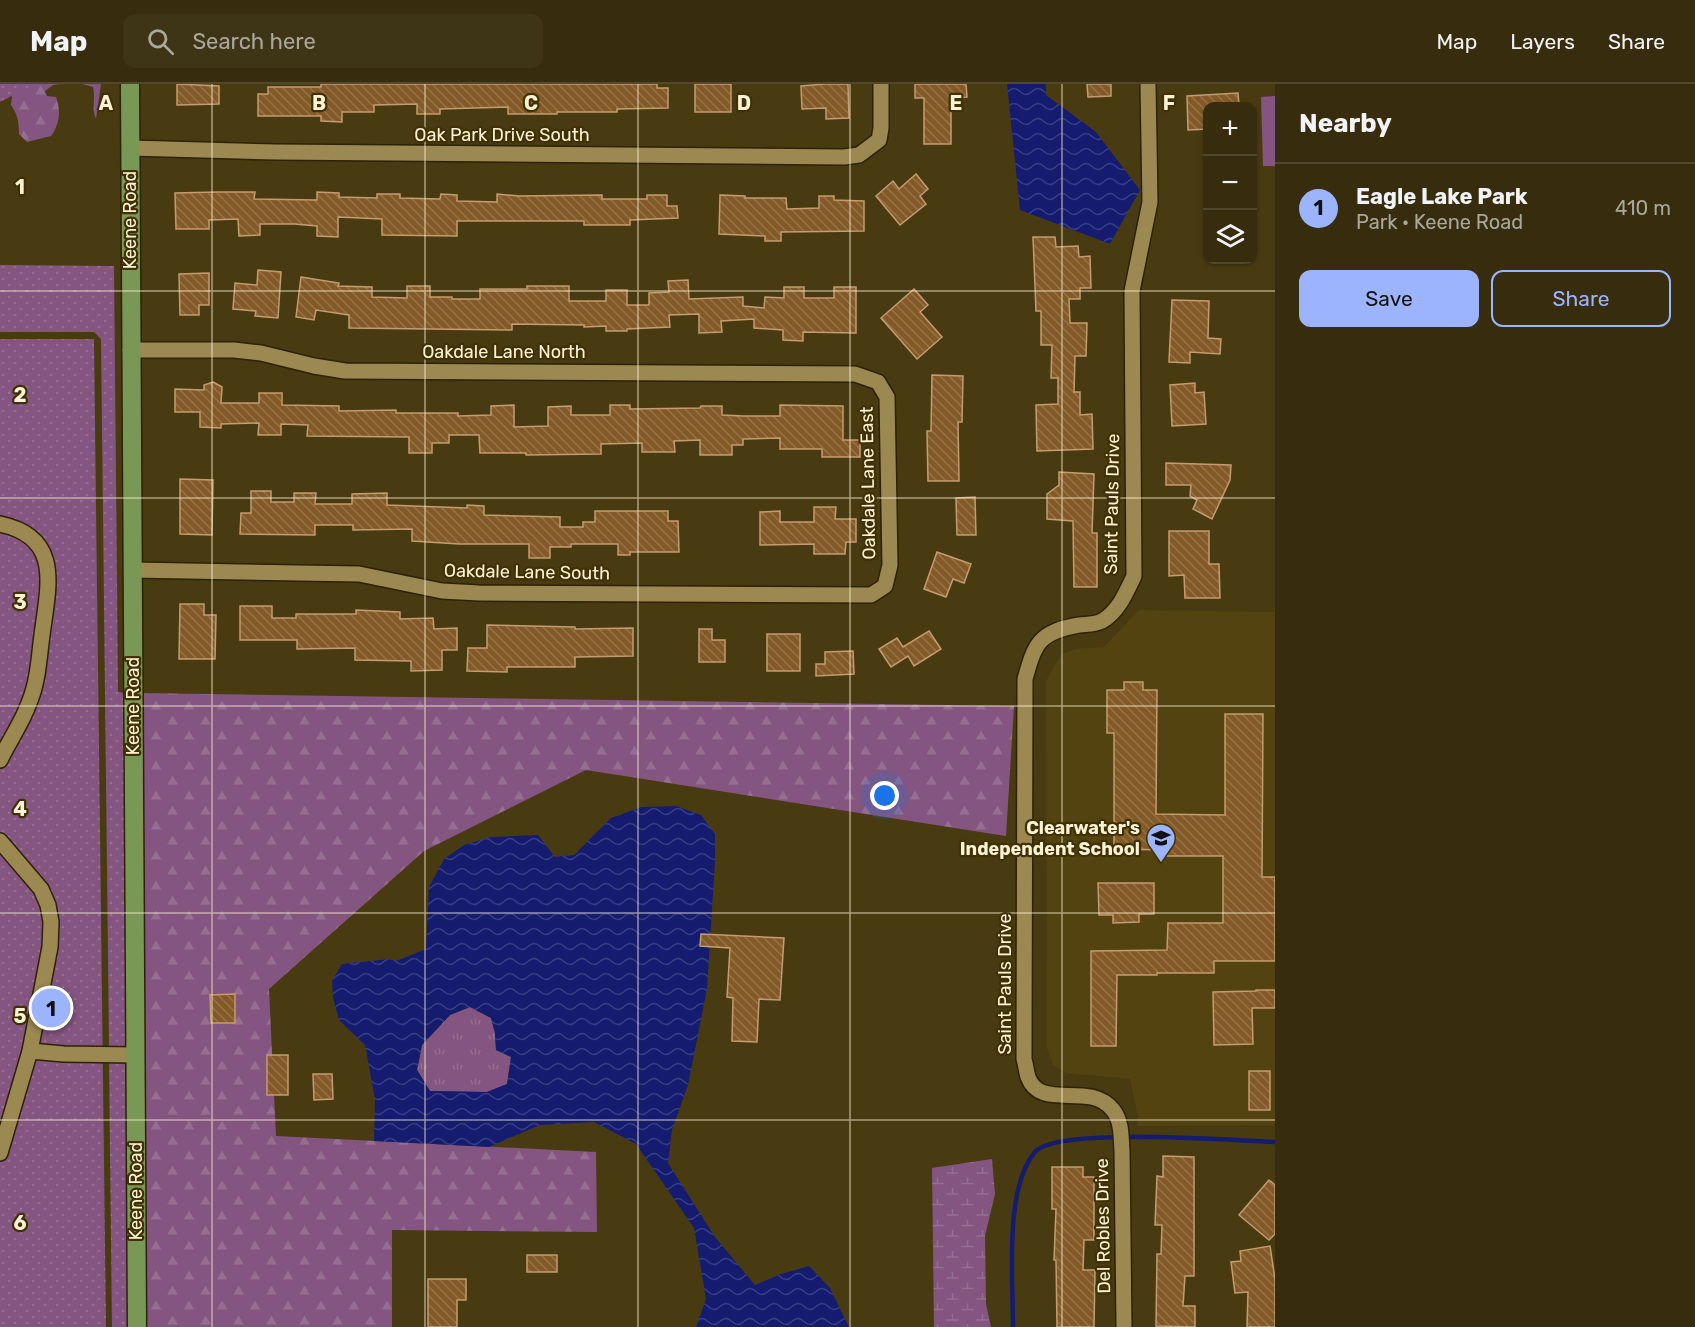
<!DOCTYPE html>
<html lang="en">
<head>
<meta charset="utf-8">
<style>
	body { margin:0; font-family:Rubik,sans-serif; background:#3e3416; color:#f1f3f6 }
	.controls { position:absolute; right:18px; top:18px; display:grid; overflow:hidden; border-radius:12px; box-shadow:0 2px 4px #0004 }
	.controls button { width:54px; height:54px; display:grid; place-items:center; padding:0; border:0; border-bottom:2px solid #51482e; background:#372c0d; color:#f1f3f6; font:30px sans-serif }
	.you { position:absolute; left:885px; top:712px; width:21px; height:21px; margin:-15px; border:4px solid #fff; border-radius:50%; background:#1a73e8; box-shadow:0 0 0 9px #1a73e833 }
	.badge { display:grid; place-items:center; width:39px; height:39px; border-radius:50%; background:#9cb4fd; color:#111; font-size:20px; font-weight:700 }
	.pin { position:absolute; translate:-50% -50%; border:3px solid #fff; box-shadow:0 2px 6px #0006 }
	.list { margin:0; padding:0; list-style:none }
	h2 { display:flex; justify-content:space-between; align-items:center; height:78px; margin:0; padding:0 24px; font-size:26px }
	h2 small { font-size:20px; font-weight:400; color:#aaa79d }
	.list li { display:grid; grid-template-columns:39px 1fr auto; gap:18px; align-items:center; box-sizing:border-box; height:90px; padding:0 24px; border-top:2px solid #51482e }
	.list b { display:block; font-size:22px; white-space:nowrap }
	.list p { margin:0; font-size:20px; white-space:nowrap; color:#aaa79d }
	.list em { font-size:20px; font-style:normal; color:#aaa79d }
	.actions { display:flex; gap:12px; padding:18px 24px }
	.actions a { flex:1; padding:14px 0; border:2px solid #9cb4fd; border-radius:12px; text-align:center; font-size:21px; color:#9cb4fd }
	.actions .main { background:#9cb4fd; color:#111 }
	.icon { flex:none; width:33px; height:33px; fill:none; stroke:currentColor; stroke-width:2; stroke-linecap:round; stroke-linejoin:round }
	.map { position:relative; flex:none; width:1275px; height:1243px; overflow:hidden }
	header { display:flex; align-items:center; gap:36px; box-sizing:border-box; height:84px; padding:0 30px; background:#372c0d; border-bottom:2px solid #51482e }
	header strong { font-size:28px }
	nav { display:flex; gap:33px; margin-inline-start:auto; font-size:21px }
	.search { width:420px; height:54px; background:#3e3416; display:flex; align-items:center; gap:15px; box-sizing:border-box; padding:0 21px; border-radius:12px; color:#aaa79d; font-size:22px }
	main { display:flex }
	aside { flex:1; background:#372c0d }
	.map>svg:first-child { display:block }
	.built { fill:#534311 }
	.grass { fill:url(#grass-tufts) }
	.forest { fill:url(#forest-firs) }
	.wetland { fill:url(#wetland-marsh) }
	.park { fill:url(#park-dots) }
	.pitch { fill:#845580 }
	.water { fill:url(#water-waves); fill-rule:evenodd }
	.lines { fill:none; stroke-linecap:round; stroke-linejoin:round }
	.stream { stroke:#151c70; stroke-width:4.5 }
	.building { fill:url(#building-back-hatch); stroke:#c49c6f; stroke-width:1.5 }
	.street-casing { stroke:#2c2205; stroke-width:18 }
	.secondary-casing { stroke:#2c2205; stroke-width:21 }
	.street { stroke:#9c8851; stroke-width:15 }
	.secondary { stroke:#7a9855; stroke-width:18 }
	.grid { fill:none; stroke:#fdf2d6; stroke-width:1.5; stroke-opacity:0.55 }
	.labels { text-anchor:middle; stroke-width:4.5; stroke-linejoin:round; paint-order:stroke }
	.street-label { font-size:18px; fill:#fdf2d6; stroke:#3f3104 }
	.poi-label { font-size:18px; font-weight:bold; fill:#fdf2d6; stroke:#3f3104; text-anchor:end }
	.grid-label { font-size:20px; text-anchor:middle; font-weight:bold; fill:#fdf2d6; stroke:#3f3104; stroke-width:4.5; stroke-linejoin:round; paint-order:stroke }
</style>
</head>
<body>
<header>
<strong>Map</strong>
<div class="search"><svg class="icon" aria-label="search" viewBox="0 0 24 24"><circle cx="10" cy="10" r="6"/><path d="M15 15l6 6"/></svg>Search here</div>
<nav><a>Map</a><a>Layers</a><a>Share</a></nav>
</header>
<main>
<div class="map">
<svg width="1275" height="1243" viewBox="0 0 1275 1243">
	<defs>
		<pattern id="grass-tufts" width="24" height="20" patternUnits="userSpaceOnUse" patternTransform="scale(1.5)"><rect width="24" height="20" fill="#845580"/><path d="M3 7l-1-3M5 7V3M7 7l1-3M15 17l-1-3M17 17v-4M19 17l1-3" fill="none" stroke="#966e91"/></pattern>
		<pattern id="forest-firs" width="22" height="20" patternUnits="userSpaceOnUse" patternTransform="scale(1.5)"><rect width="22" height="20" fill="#845580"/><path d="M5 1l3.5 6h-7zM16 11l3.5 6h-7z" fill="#966e91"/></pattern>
		<pattern id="wetland-marsh" width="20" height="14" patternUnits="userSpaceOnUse" patternTransform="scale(1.5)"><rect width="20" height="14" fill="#845580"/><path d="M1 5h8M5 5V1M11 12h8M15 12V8" fill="none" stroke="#966e91"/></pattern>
		<pattern id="park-dots" width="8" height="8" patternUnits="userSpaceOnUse" patternTransform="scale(1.5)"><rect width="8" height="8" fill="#845580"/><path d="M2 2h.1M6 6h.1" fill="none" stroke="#966e91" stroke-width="1.8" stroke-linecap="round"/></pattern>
		<pattern id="water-waves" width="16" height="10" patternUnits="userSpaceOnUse" patternTransform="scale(1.5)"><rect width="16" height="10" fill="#151c70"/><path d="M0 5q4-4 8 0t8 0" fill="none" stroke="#383d84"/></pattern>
		<pattern id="building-back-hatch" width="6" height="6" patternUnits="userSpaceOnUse" patternTransform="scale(1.5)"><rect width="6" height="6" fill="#835a27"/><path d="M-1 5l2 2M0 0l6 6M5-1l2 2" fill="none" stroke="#957246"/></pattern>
	</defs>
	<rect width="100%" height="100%" fill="#493b11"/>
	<path class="built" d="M1139,526L1275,528V1041L1137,1042L1138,1033L1130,995L1067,989L1053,981L1047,964L1046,597L1061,571L1075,565L1104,563Z"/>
	<path class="grass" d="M470,923L491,934L495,949L496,966L511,973L507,1000L487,1008L430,1007L417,986L422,961L450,931Z"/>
	<g class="forest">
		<path d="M21,0H61L53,1L45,7L47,12L56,13C61,27 60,40 51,52L27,58L19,50C19,39 18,31 11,21L13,5Z"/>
		<path d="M82,0H101L96,35C91,24 96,15 93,3Z"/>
		<path d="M140,609L1014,622L1006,752L586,686L424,767L269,905L276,1052L596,1068L597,1148L392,1146V1243H144Z"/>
	</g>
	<path class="wetland" d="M992,1075L995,1110L985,1152L986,1220L991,1243H934L932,1084Z"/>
	<g class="park">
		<path d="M0,0H44H35L0,18Z"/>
		<path d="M0,181L114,182L118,608L126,609L129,963H109L101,255L94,248H0Z"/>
		<path d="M0,255H94L106,1243H0Z"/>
		<path d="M109,979H129V1243H112Z"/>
	</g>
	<path class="pitch" d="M1275,12V82H1263L1261,13Z"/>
	<g class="water">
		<path d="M1007,0H1046V11L1096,48L1140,106L1110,160L1020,126Z"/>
		<path d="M676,722L701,731L715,750V778L707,905L688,1001L672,1046L668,1079L715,1153L755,1201L781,1190L809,1182L830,1204L849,1243H696L706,1215L694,1144L636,1060L594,1038L540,1041L489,1063L374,1057L375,1015L365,961L339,936L333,914L332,897L342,880L390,875L396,877L426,865L429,803L444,775L464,761L491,753L538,751L555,773L574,771L611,734L641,723ZM470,923L491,934L495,949L496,966L511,973L507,1000L487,1008L430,1007L417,986L422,961L450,931Z"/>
	</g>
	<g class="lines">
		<path class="stream" d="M1013,1243C1013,1197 1004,1104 1035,1068C1057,1042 1235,1057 1275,1058"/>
	</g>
	<g class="building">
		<path d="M177,0L219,2V20L177,21Z"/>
		<path d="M321,0H657V4H668V24L617,25V28H557V30H508V23L440,25V30H417V20L374,21V28H342V38L321,37V32H258V10H268V3H321Z"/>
		<rect x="695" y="0" width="36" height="28"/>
		<path d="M825,0H848L849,34L826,35V24L802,25L801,2Z"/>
		<path d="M915,0H966L967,13L951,14V60H924V14H915Z"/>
		<path d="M1087,0H1111V12L1088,13Z"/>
		<path d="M1238,9L1239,22H1208V45L1188,46L1187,12Z"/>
		<path d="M916,90L928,105L920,112L926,120L900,141L876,112L893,97L899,105Z"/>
		<path d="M219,108H255L254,115L317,116V108L339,109V113L377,114V110H400V114L440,115L441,110L457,111V117L497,118V110L519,112L602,111V115H647V111H667V122H677L678,134L630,136V141H584V137H457V152L382,151V135L338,133V153L317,152V142L295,140H260V151L239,152L238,135L209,136V145H176L175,109Z"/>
		<path d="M720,111L745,112V114H786L787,125L819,124V112H834V116L864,117V147L781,148V157H765V152L719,150Z"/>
		<path d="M1033,153H1055L1056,163L1078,162L1079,173L1090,172L1091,204H1080V215H1069L1070,239H1087L1086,272H1075L1074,308H1080V331L1092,330L1093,365L1037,367L1036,321L1058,320V294H1051L1052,261H1041V227H1036Z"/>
		<path d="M258,186L281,188L278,234L255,232L256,227L233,225L235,199L257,201Z"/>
		<path d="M209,189V221H199V231H180L179,190Z"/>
		<path d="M301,193L339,199L338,202L372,203V213L407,214V202H430V213H452V215H480V205H527V202H569V217H606V206H627V221H649V209L669,208L668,197L688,196L689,215L743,213V222L764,224L765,213L784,214V203H804V214H834V203H856V249L803,248V257L783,256V246L754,244V235L721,237L722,248L699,249V230L669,231L670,243L627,245V247H606V242L584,243V241L512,240V246L349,244V231L316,226L314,236L296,233Z"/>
		<path d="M914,205L928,221L920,228L942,253L917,275L881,234Z"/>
		<path d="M1172,216L1209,217L1208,254L1221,255L1220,270L1190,268V279L1169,278Z"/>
		<path d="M932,291L963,292L962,338H958L959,397H928L927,347H931Z"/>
		<path d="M213,298L222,303L221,319H259V309H282V321L339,322V327L396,326V329H458V332L491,331V322L514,321V343L548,342V323L571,322V331H610V321H630V325L700,324L701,322H722V331L743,332H780V321L843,322V356H860V373H822V365H780V354L743,355V361H732V371H700V356L674,357L675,368H642V359L601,360V370L526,371V369H480L479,351H449V359H432V369H409V353L307,352L308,341L281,340V351H258L259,339L221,340V344L200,343V328H175V305L204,306V301Z"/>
		<path d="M1195,299V309L1204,308L1206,340L1172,342L1170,301Z"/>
		<path d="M1166,379L1231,381L1230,396L1212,435L1193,425L1197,416L1190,412L1191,401H1166Z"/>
		<path d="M1059,388L1094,390L1092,449H1097V503H1074L1073,437L1047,435V410L1059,401Z"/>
		<path d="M180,395L213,396L212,451L180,450Z"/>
		<path d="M251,407H271V418H294V409H316L315,420H352V410L387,409V421L467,424V421L484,422V431L560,433V443H583V438H595V427H668V437H678L679,468H630V471H618V460H571V463H550V474H529V460H459L412,457V445L353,446V441H315V451L240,450L241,429H251Z"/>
		<path d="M975,413L976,451H957L956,414Z"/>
		<path d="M814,423H836L835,435H856V458H846L845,470H814V460L760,461V428L780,427V438H814Z"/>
		<path d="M1169,447H1209V480H1219L1220,514H1185L1184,491L1169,492Z"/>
		<path d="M937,468L971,480L964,499L953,495L946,513L924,505Z"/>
		<path d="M180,520H204V531H216L215,575H179Z"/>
		<path d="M240,522H272V534H296V530H356V526L400,528V535L433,534L434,545L457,544V566H442V586L411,587V577L355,576V564L297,565V556H240Z"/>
		<path d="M487,541L575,543V545L633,544V572L575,573V583H507V588L467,587L468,564H487Z"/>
		<path d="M699,545H712V556H725V578H699Z"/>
		<path d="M929,547L941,565L914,582L908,572L891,583L879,565L897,554L903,563Z"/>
		<rect x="767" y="550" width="33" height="37"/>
		<path d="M853,567L854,590L816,592V580H825V568Z"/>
		<path d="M1124,598H1143V606H1157L1156,730L1225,731V630H1263L1262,793H1275V877H1214V889H1157V891H1117L1116,962H1091V867L1167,866L1168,839H1223V772H1167V766L1114,765V649H1107V606H1124Z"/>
		<path d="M1098,799H1154V830H1139V838L1113,839V831H1099Z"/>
		<path d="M701,850L784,854L780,916L759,915L757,958L732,957L733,914L727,913L730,864L700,862Z"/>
		<path d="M1256,906H1275V924H1252L1253,960L1214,961L1213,908L1256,907Z"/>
		<path d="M235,910V939H211L210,911Z"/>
		<rect x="267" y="971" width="21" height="40"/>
		<rect x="1249" y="987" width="21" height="39"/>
		<path d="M313,990H332L333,1015L314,1016Z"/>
		<path d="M1163,1072L1194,1073V1192H1185L1183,1222H1195V1243L1156,1242L1157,1170H1161L1162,1141H1155L1157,1092L1163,1093Z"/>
		<path d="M1052,1083H1083V1093H1094V1156H1084L1083,1186H1095L1094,1243H1057L1056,1176H1054L1056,1125H1052Z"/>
		<path d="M1269,1096L1275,1101V1150L1269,1156L1239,1131Z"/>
		<path d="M1270,1162L1275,1195V1243H1247L1248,1208L1235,1209L1231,1178L1241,1177L1240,1167Z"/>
		<rect x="527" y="1171" width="30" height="17"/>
		<path d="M428,1195H466V1216H457V1243H428Z"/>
	</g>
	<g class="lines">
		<g class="street-casing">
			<g id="street">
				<path d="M130,64L276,68L844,73L859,71L879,56L881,44V0"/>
				<path d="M130,266H234L261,269L314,282L345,287L855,290L878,298L887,313L890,481L885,502L871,511L479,509L442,507L359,490L132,486"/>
				<path d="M0,440C63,453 48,503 42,551C39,574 38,598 29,619C22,639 9,657 0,676"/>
				<path d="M0,757L41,805L48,821L51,838L50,863L30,967L0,1069"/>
				<path d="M30,967L64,970L136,971"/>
				<path d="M1124,1243L1122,1067C1121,1054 1122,1037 1113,1026C1089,996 1041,1028 1028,993C1026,987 1026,981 1024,975L1025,595C1035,559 1039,548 1079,541C1087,540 1094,541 1102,537C1118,528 1126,509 1134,492L1132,207L1150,118L1148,0"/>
			</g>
		</g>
		<g class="secondary-casing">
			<path id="secondary" d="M130,0L137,1243"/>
		</g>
		<use href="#street" class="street"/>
		<use href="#secondary" class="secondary"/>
	</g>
	<path class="grid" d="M212,0V1243M425,0V1243M638,0V1243M850,0V1243M1062,0V1243M0,207H1275M0,414H1275M0,622H1275M0,829H1275M0,1036H1275"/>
	<defs>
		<g id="school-pin" transform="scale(1.5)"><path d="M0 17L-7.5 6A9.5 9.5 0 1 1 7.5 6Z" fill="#9cb4fd" stroke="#3f3104"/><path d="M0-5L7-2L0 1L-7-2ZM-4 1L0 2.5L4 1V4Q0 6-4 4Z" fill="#111"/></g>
	</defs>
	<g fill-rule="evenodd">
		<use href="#school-pin" x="1161" y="754"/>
	</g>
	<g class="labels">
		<g class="street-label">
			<text x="502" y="57">Oak Park Drive South</text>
			<text transform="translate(130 136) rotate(-90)" y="6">Keene Road</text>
			<text x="504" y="274">Oakdale Lane North</text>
			<text transform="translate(868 399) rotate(-91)" y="6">Oakdale Lane East</text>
			<text transform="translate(1112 420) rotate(-89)" y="6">Saint Pauls Drive</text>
			<text transform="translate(527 488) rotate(1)" y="6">Oakdale Lane South</text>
			<text transform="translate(133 622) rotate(-90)" y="6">Keene Road</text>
			<text transform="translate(1005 900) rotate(-90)" y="6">Saint Pauls Drive</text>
			<text transform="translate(136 1107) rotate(-90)" y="6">Keene Road</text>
			<text transform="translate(1103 1142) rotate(-91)" y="6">Del Robles Drive</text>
		</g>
		<g class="poi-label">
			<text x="1140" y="750">Clearwater's<tspan x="1140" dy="21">Independent School</tspan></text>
		</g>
	</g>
	<g class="grid-label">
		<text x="106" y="26">A</text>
		<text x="319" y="26">B</text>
		<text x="531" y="26">C</text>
		<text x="744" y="26">D</text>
		<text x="956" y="26">E</text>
		<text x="1169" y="26">F</text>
		<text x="20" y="110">1</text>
		<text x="20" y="318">2</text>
		<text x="20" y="525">3</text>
		<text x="20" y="732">4</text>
		<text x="20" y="939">5</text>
		<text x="20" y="1146">6</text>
	</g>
</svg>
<div class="controls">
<button>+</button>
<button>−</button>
<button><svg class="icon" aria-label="layers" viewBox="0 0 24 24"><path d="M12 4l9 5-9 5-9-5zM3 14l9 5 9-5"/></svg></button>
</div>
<div class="you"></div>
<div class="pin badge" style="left:51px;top:924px">1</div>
</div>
<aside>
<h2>Nearby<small></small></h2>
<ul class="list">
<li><span class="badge">1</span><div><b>Eagle Lake Park</b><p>Park · Keene Road</p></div><em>410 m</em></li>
</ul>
<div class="actions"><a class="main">Save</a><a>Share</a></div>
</aside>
</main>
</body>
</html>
